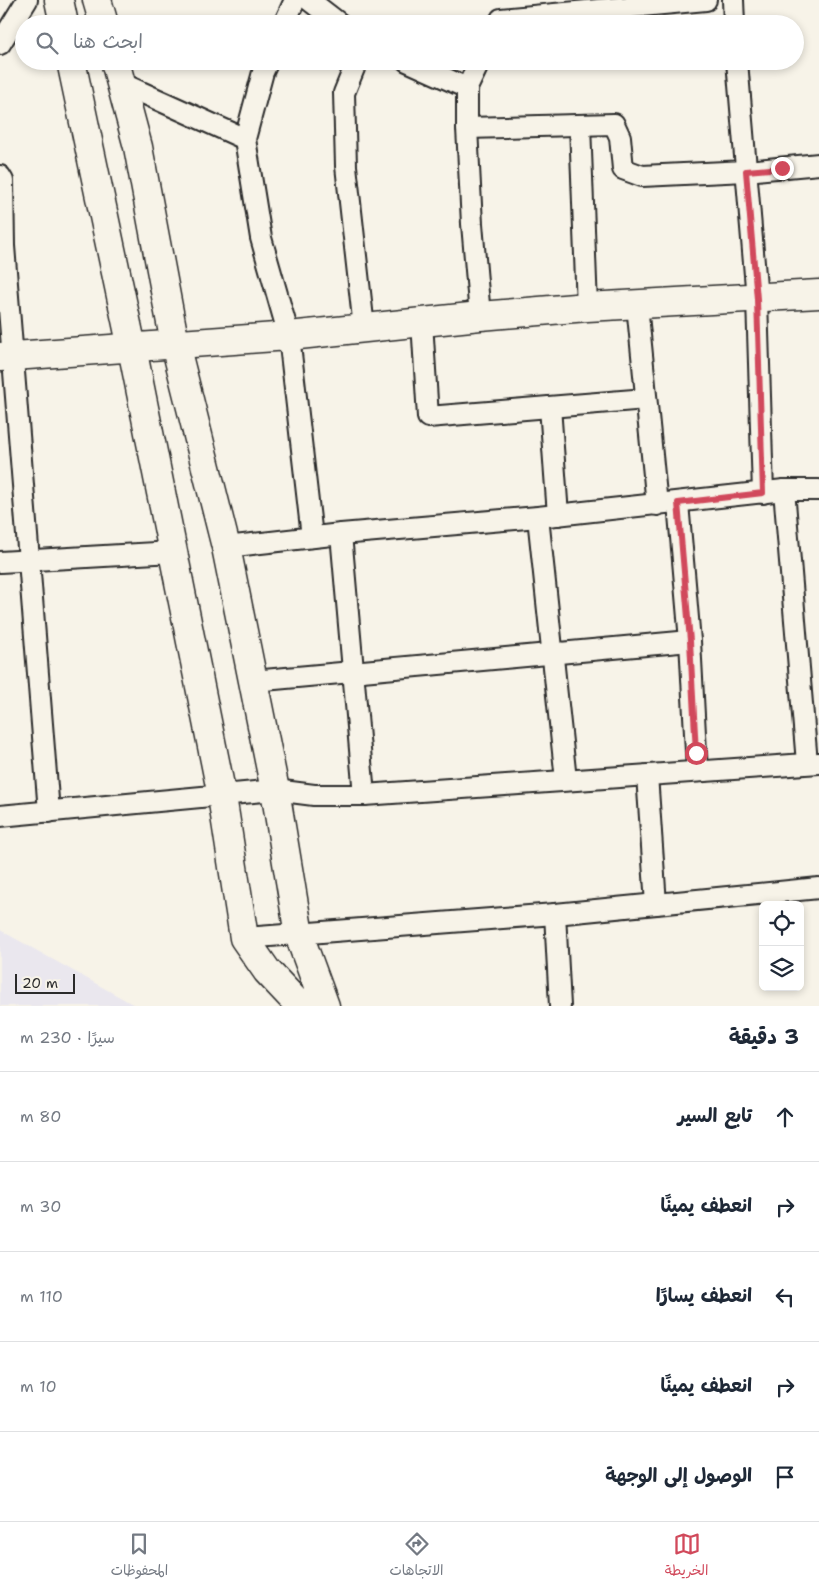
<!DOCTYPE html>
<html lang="ar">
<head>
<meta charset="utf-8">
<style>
	body { margin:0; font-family:"Shantell Sans","Playpen Sans Arabic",sans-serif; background:#f2f2f3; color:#1f2937; direction:rtl }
	.controls { position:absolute; right:15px; bottom:15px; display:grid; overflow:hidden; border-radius:8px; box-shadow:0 2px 8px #0003 }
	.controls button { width:45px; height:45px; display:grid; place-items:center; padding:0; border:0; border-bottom:1px solid #e0e1e3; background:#fff; color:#1f2937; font:25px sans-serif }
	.scale { position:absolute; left:15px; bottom:12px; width:60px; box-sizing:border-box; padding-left:5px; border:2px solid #2b2b2b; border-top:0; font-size:14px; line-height:18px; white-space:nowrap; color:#2b2b2b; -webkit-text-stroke:4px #f7f3e8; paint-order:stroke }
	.stop { position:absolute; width:15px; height:15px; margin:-11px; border:4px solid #d1495b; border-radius:50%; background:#fff }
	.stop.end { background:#d1495b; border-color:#fff; box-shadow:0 1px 5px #0008 }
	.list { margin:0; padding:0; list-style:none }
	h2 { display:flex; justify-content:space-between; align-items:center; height:65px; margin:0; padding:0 20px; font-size:21px }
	h2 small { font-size:16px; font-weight:400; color:#747a83 }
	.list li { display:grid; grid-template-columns:32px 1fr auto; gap:15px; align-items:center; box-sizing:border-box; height:90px; padding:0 20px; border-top:1px solid #e0e1e3 }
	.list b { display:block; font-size:19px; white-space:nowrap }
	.list em { font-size:16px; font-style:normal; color:#747a83 }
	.icon { flex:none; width:28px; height:28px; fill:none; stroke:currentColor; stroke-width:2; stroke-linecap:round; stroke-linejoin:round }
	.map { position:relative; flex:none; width:819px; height:1006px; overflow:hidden; direction:ltr }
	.search { position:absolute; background:#fff; box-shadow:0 2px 8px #0003; left:15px; right:15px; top:15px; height:55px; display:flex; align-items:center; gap:12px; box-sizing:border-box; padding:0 18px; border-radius:28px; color:#747a83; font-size:19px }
	.sheet { height:515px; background:#fff }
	nav { display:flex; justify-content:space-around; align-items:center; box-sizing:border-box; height:70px; border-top:1px solid #e0e1e3; background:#fff; font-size:14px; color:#747a83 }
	nav a { display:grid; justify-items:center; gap:2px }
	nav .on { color:#d1495b }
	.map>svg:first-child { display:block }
	.built { fill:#eae7ee }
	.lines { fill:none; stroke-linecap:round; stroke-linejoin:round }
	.street-casing { stroke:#2b2b2b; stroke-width:24 }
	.secondary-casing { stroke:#2b2b2b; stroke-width:31 }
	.street { stroke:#f7f3e8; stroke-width:20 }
	.secondary { stroke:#f7f3e8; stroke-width:28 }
	.route { stroke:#d1495b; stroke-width:6 }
</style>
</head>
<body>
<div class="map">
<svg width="819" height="1006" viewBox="0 0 819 1006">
	<rect width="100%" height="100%" fill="#f7f3e8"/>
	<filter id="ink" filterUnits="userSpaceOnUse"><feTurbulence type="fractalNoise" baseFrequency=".02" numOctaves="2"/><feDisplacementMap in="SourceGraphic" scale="10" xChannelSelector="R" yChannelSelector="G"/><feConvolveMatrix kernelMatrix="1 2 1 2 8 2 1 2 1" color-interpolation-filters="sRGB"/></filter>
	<g filter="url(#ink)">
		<path class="built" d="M0,930L136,1006H0Z"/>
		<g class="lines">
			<g class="street-casing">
				<g id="street">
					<path d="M309,0L340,24"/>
					<path d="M733,0L734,24"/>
					<path d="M501,19L706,0"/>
					<path d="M284,24L295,0"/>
					<path d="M0,44L27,0"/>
					<path d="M268,61L263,72L245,139L261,238L289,336L312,537"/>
					<path d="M357,61L344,93L346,166L364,328"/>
					<path d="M407,61L467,88"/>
					<path d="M480,61L467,88V128L472,224L480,316"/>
					<path d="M737,61L757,299L763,493"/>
					<path d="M121,83L245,139"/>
					<path d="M580,125L587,307"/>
					<path d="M467,128L614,124L620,137L623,169L642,176L746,171L819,164"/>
					<path d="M0,176L3,181L4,246L49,812"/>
					<path d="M637,305L657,505"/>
					<path d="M422,322L428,417L646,399"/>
					<path d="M550,407L558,515"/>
					<path d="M784,490L807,763"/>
					<path d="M678,503L690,641L697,771"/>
					<path d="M538,517L566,780"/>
					<path d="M341,534L364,795"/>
					<path d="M226,547L341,534L538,517L784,490H819"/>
					<path d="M0,562L173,552"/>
					<path d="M253,681L690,641"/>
					<path d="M647,775L656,904"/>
					<path d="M0,816L275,790L314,795H364L819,763"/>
					<path d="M555,914L560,1006"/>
					<path d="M244,938L555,914L819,888"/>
				</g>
			</g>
			<g class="secondary-casing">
				<g id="secondary">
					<path d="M59,0L64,24"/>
					<path d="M97,0L104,24"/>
					<path d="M71,61L132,348L222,796L244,938L267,971L300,1006"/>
					<path d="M115,61L138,147L175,344L226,547L275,790L299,935L325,1006"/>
					<path d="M0,357L289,336L480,316L587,307L819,294"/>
				</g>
			</g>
			<use href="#street" class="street"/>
			<use href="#secondary" class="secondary"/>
		</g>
	</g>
	<g class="lines" filter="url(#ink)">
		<path class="route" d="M696,753L690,641L678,503L763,493L757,299L746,171L782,168"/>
	</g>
</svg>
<div class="controls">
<button><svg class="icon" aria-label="locate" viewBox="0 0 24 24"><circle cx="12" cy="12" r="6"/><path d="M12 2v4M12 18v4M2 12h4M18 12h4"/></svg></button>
<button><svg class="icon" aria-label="layers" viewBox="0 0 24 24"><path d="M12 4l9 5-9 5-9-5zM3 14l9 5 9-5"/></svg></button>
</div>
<div class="scale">20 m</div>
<div class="stop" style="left:696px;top:753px"></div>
<div class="stop end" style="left:782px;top:168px"></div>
<div class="search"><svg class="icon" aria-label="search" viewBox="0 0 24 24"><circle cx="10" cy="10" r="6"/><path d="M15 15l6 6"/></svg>ابحث هنا</div>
</div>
<section class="sheet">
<h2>3 دقيقة<small>سيرًا · 230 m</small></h2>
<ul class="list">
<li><svg class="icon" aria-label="ahead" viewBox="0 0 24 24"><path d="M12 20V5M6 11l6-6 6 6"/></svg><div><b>تابع السير</b></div><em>80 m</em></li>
<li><svg class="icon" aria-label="right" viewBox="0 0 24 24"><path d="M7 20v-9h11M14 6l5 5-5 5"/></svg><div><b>انعطف يمينًا</b></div><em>30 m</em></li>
<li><svg class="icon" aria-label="left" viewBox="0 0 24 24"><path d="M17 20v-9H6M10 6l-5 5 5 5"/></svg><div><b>انعطف يسارًا</b></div><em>110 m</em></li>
<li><svg class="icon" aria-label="right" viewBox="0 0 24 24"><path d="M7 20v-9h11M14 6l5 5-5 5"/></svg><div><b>انعطف يمينًا</b></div><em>10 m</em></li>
<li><svg class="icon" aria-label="arrive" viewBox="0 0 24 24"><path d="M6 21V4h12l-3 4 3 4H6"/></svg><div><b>الوصول إلى الوجهة</b></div></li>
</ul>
</section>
<nav>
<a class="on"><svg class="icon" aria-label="map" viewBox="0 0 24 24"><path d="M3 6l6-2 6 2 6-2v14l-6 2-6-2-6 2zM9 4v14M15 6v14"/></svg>الخريطة</a>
<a><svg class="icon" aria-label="directions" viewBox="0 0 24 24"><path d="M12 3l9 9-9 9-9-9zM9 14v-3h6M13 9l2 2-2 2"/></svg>الاتجاهات</a>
<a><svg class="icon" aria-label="saved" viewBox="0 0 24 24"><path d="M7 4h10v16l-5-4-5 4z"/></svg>المحفوظات</a>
</nav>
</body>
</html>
